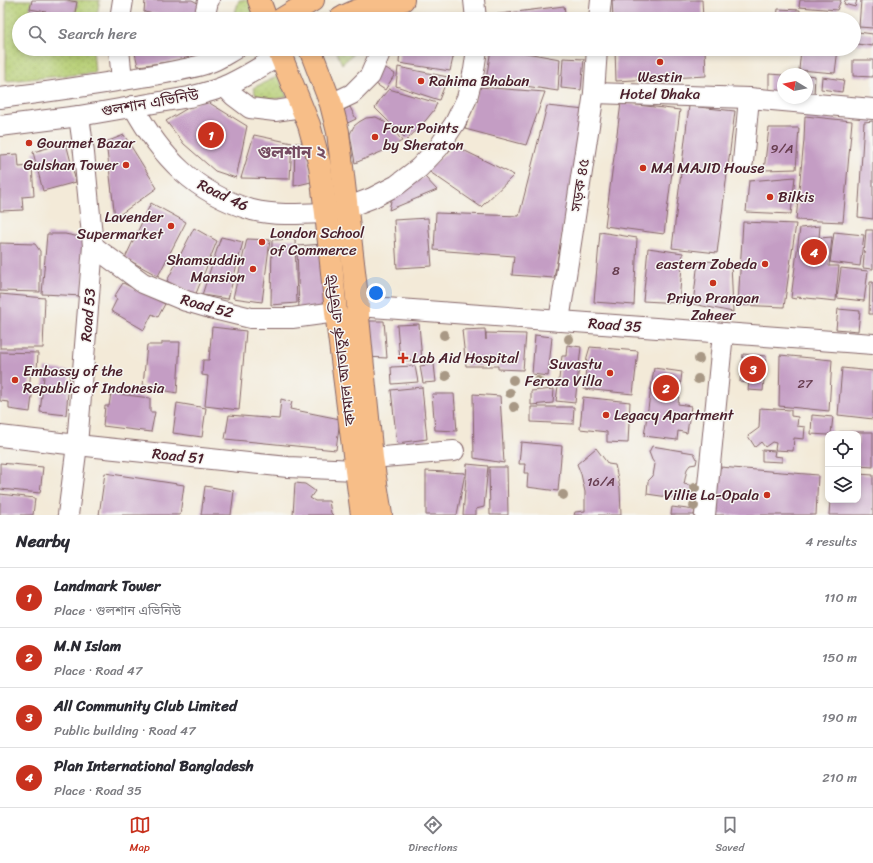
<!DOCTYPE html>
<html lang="en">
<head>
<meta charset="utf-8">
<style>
	body { margin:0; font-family:Sriracha,"Noto Sans Bengali",sans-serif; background:#f7f7f7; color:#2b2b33 }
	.controls { position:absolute; right:12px; bottom:12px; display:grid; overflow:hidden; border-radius:8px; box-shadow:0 2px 6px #0003 }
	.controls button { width:36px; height:36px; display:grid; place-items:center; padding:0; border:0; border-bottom:1px solid #e1e1e2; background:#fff; color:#2b2b33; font:20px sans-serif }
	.compass { position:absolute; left:777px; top:68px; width:36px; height:36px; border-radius:50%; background:#fff; box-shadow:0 2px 6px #0003; rotate:280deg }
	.you { position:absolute; left:376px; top:293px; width:14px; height:14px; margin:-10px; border:3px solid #fff; border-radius:50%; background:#1a73e8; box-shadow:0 0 0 6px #1a73e833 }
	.badge { display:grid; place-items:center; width:26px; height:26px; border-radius:50%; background:#c8321e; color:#fff; font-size:13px; font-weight:700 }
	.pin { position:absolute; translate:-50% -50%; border:2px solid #fff; box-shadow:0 1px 4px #0006 }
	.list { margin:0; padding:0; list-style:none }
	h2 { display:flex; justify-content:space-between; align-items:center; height:52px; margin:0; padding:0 16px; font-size:17px }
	h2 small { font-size:13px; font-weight:400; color:#7c7c81 }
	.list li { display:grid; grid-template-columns:26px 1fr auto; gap:12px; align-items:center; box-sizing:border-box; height:60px; padding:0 16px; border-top:1px solid #e1e1e2 }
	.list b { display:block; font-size:15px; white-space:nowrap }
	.list p { margin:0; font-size:13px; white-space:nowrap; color:#7c7c81 }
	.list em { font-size:13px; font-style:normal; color:#7c7c81 }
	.icon { flex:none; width:22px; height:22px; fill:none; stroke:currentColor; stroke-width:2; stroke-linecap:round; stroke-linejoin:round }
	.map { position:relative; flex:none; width:873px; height:515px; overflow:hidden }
	.search { position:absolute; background:#fff; box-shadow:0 2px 6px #0003; left:12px; right:12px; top:12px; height:44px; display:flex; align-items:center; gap:10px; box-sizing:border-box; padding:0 14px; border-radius:22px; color:#7c7c81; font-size:15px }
	.sheet { height:292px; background:#fff }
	nav { display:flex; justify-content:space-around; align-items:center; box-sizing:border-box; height:56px; border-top:1px solid #e1e1e2; background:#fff; font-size:11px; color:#7c7c81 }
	nav a { display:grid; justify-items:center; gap:2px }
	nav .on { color:#c8321e }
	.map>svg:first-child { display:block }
	.grass { fill:url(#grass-dots); stroke:#80764f }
	.building { fill:#c49dc4 }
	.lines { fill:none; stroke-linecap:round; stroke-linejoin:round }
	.minor-casing { stroke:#856668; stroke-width:22 }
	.major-casing { stroke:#856668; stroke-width:24 }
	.minor { stroke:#fff; stroke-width:20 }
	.major { stroke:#f7be88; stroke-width:22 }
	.tree { fill:#a89885 }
	.poi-dot { fill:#c8321e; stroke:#f6f6f2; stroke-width:1.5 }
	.labels { text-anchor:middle; stroke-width:3; stroke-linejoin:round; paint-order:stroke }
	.number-label { font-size:13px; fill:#683e51 }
	.poi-label { font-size:15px; fill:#4a1f2b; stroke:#f6f6f2; text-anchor:start }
	.street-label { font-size:15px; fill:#4a1f2b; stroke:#f6f6f2 }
	.quarter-label { font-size:17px; font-weight:bold; fill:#754b61; stroke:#f6f6f2 }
</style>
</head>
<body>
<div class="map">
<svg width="873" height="515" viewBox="0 0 873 515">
	<defs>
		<pattern id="grass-dots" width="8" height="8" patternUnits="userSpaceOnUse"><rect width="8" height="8" fill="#b6ce73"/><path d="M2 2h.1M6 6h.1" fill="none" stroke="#9eb064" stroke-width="1.8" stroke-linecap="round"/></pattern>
	</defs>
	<rect width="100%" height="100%" fill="#f6f6f2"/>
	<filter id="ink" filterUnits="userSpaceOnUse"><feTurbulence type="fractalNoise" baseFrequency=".025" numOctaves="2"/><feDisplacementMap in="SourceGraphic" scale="8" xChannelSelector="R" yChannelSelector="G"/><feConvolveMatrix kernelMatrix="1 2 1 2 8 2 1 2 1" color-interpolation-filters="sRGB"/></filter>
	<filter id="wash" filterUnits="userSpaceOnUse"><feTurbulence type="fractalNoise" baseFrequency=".012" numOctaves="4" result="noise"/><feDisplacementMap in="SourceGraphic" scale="16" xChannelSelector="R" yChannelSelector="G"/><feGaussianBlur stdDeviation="0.9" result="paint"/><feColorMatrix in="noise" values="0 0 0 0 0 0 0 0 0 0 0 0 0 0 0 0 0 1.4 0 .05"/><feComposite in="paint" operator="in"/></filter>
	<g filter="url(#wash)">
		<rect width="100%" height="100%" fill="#f3ead8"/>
		<g class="grass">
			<path d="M6,0H32L30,9L46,12L45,19H19V49H93L95,73L6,81Z"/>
			<path d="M67,0H100L96,19H62L63,16L74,18L77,2Z"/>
			<path d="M239,0H249L256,19H233Z"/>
			<path d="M335,49H355L353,54L342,64Z"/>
			<path d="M278,76L287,97C275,99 267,101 256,95L253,88Z"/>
		</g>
		<g id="blocks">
			<g class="building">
				<path d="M32,0H67L77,2L74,18L63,16L62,19H45L46,12L30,9Z"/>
				<path d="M145,0H192L205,7L198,19H180L144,12Z"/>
				<path d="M612,0H702L703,19H613Z"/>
				<path d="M800,0H841L837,10L799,7Z"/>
				<path d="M845,0H857L855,7L844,4Z"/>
				<path d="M861,0H873V28L859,27Z"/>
				<path d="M564,6L566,19H477L476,17Z"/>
				<path d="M778,9L800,10L799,19H777Z"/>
				<path d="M805,15L842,16L841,19H805Z"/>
				<path d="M858,32L873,34V46L857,44Z"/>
				<path d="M134,49H196L197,58L138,66Z"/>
				<path d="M400,49H455L450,71L399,63Z"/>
				<path d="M491,49H504L560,59L558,91L486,80Z"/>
				<path d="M615,49H705L706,76L616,81Z"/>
				<path d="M801,49H838L835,73L799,70Z"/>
				<path d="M563,58L584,59L581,90L561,88Z"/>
				<path d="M853,60H873V77L853,76Z"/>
				<path d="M380,64L395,74L385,90L370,80Z"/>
				<path d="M398,67L448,77L439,100L396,86Z"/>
				<path d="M769,74L783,75V94L769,93Z"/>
				<path d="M807,75L815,76L814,95H807Z"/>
				<path d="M822,77L844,80L842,92L821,89Z"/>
				<path d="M479,87L545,92L526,145L465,129Z"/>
				<path d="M389,89L437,103L434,110L426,120L407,140L375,108L381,98Z"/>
				<path d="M203,99L247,126L236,178L215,171L184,144L166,121Z"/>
				<path d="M621,103L680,110L664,234L605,226Z"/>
				<path d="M547,106L585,110L554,278L512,275L514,256L434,250L436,213L519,216Z"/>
				<path d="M689,106L735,111L717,253L672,248Z"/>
				<path d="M350,107L356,119L341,126L335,114Z"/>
				<path d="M805,116L852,121L843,222L796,220L804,140Z"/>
				<path d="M376,117L382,120L393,129L402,141L388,149L355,163L350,134L354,126L359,122L366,118Z"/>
				<path d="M873,121V219L858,217L864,122Z"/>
				<path d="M769,128H799L796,169L764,170Z"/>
				<path d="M124,135L157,188L115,218L106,142Z"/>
				<path d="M254,135L292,143L290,179L241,178Z"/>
				<path d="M66,143L76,182L43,191L33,152Z"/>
				<path d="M295,143H307L311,182L294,186Z"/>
				<path d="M455,146L514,175L481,207L427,170Z"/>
				<path d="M18,154L19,167L32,166L34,196L22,197L23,210L0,211V155Z"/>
				<path d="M425,177L437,190L389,210L393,192Z"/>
				<path d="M795,177L791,214L746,212L749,181Z"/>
				<path d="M151,203L186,222L158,276L125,258Z"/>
				<path d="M428,218L432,266L397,268L394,220Z"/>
				<path d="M743,222L796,224L784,307L738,305Z"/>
				<path d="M820,226L819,238L832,237L829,266H839L837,285L836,301L797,297L796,299L791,298L800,228Z"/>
				<path d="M194,228L217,241L195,296L167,281Z"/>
				<path d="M866,230H873V269L863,268Z"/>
				<path d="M600,232L637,238L634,305L594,302Z"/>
				<path d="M834,232L864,235L860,266L830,262Z"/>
				<path d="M47,234H65L85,238L83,296L42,294Z"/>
				<path d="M221,237L243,242L228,299L202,295Z"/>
				<path d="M247,239L270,240L262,302L233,298Z"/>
				<path d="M295,239L297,303L271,305L272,240Z"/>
				<path d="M0,243L35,244L40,251V292L0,291Z"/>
				<path d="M323,244L329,308L299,311L297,246Z"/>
				<path d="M648,248L683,253L679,303L643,301Z"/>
				<path d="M698,261L731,262L733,312L693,304Z"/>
				<path d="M841,268L868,271L864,301L837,298Z"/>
				<path d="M870,282H873V314H869Z"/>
				<path d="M123,283L165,304L158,317L152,314L144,330L111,311L117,299L114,297Z"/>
				<path d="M0,294L45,298L43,348H0Z"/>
				<path d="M838,309L860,311L858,331L836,329Z"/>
				<path d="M362,321H384L387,358L365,357Z"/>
				<path d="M419,324L422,361L400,360L397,325Z"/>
				<path d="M212,327L246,331L239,410L205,406L208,376L202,375L203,360H209Z"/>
				<path d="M485,329L486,340V333L526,334L523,370L498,369V366H466L462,330Z"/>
				<path d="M535,335L552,337L548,376L532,374Z"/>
				<path d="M162,342H180L177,393L157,389V387L143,385L147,345H162Z"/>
				<path d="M567,345L581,347L575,403L556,401L562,356H566Z"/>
				<path d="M590,347L638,351L633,394L584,389L587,357Z"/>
				<path d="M0,352L38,353L37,372L31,371L29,388H33L30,412L9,409V402L0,401Z"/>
				<path d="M743,354L766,356L763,391L748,390L749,383L740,382Z"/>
				<path d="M780,355L832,360L829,411L779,406Z"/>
				<path d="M434,364L436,382L423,383L420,366Z"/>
				<path d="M415,366L418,382L392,384L391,367Z"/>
				<path d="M45,368L70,371L66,415L40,412Z"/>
				<path d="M654,368L682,372L678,404L691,406L687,433L678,431L677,440L644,436Z"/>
				<path d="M842,368L873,371V419L838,415Z"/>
				<path d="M422,387L427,439L397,443L391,390Z"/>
				<path d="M554,389L553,403L531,405V391Z"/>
				<path d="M111,393L150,398V412H155L151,432L103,426L105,406H109Z"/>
				<path d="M432,394H454L457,431L435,430Z"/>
				<path d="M473,394L500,396L504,463L474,458Z"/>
				<path d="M583,397L630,402L628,443L607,442V432L580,429Z"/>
				<path d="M281,399L292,402L290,409L340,419L336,450L225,439L229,415L279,419Z"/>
				<path d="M177,403L206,408L202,437L173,433Z"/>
				<path d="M531,407H574L573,424L531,422Z"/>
				<path d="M760,408L791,410V416L798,417L797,426L805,427L804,439L794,438L793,451L775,450L776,443L772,442L765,447L761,442L755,447L748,436L759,428Z"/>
				<path d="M812,415L833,417L831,434H828V435L811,434Z"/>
				<path d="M839,432H873V467L858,466V434H839Z"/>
				<path d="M521,442L562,446L558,491L527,487L528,473H524L525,464H519Z"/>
				<path d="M652,446L694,453L697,459L696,464L690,465L687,469L684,484L693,486L692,497L683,499L679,497H668L647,494L648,481L653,476L655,464L652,460L649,452Z"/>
				<path d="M596,448L608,464L615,465L620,488L621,515H574L575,512L585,511V492L581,474L577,464Z"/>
				<path d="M762,450L775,451L774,456L782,457V462L762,461Z"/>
				<path d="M0,463L43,467L40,493L0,489Z"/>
				<path d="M467,464L488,466L484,507L476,509V515H463Z"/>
				<path d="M489,467H507L508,515H490Z"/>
				<path d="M720,467L818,475L816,515H715Z"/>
				<path d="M426,471L465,473L457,515H426Z"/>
				<path d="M105,473L184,485L180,515H99Z"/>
				<path d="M858,474L873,475V515H829L830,500H858Z"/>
				<path d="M295,483L305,484L315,491L310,498L315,501H329L331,513L333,515H293Z"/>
				<path d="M205,486L234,491L231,515H201Z"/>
				<path d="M0,494L35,498L33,515H0Z"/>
				<path d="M672,507L695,510L694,515H671Z"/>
			</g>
		</g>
	</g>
	<g filter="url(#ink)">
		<use href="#blocks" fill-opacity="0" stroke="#856668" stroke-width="1"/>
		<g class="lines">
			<g class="minor-casing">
				<g id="minor">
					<path d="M474,0L476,19"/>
					<path d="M120,19L123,0"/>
					<path d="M204,19L208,1L209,0"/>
					<path d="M599,19L601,0"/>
					<path d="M119,49L122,80"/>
					<path d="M225,87L234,96L250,108L275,111L302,107"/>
					<path d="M594,93L749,98L873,109"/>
					<path d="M0,98C48,92 95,85 142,77C164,73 187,70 208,63C218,60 226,54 235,49"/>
					<path d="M331,104L352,94L370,76L379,55V49"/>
					<path d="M133,106C161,157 195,193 252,210C276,216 302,214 326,213"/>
					<path d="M0,126L79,116L189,97C201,94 214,91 225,86C244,78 262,66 280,55"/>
					<path d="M743,162L749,98"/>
					<path d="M346,208L372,198L397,185L419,168L439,147L455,123L467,98L474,70L477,49"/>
					<path d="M93,246L143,283L186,301L210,308L251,318H292L336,312"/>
					<path d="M358,306L873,344"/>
					<path d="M559,321L594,93L597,49"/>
					<path d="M0,436L77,445L288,467L356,470"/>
					<path d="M372,458L454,451"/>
					<path d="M68,515L77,445L93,246L84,153L79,116"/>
					<path d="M705,515L723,333"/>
				</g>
			</g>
			<g class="major-casing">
				<g id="major">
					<path d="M259,0L266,19"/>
					<path d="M282,19L313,0"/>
					<path d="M340,19C359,7 381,4 403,0"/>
					<path d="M278,49L309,125L314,143L320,166L326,213L336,312L356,470L362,515"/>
					<path d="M310,49L331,104L338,132L358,306V317L372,458L381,515"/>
				</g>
			</g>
			<use href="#minor" class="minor"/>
			<use href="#major" class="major"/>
		</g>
		<g class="tree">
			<circle cx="444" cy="335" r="5"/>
			<circle cx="569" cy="339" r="5"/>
			<circle cx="699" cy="359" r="5"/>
			<circle cx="446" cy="376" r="5"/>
			<circle cx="698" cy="379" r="5"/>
			<circle cx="513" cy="380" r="5"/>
			<circle cx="538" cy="381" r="5"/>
			<circle cx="510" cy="393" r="5"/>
			<circle cx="514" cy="407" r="5"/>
			<circle cx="695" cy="488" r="5"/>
			<circle cx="563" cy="495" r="5"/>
			<circle cx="694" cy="506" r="5"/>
		</g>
	</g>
	<g class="poi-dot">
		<circle cx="660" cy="62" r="4"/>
		<circle cx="421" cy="81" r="4"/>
		<circle cx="375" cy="137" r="4"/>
		<circle cx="29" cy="143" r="4"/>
		<circle cx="126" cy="165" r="4"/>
		<circle cx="643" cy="168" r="4"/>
		<circle cx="770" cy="197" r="4"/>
		<circle cx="171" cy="226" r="4"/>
		<circle cx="262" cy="242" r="4"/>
		<circle cx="765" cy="264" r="4"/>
		<circle cx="253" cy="269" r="4"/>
		<circle cx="713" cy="283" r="4"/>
		<path d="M401 352h4v4h4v4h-4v4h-4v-4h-4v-4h4z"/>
		<circle cx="610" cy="373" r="4"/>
		<circle cx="15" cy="380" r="4"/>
		<circle cx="606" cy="415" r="4"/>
		<circle cx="767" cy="495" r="4"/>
	</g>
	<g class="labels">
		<g class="number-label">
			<text x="782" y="153">9/A</text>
			<text x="616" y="275">8</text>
			<text x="805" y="388">27</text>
			<text x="601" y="486">16/A</text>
		</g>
		<g class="poi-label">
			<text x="660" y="82" text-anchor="middle">Westin<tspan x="660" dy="17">Hotel Dhaka</tspan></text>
			<text x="429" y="86">Rahima Bhaban</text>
			<text x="383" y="133">Four Points<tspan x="383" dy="17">by Sheraton</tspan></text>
			<text x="37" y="148">Gourmet Bazar</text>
			<text x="118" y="170" text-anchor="end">Gulshan Tower</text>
			<text x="651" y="173">MA MAJID House</text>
			<text x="778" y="202">Bilkis</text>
			<text x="163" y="222" text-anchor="end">Lavender<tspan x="163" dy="17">Supermarket</tspan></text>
			<text x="270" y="238">London School<tspan x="270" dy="17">of Commerce</tspan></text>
			<text x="245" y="265" text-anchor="end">Shamsuddin<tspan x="245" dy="17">Mansion</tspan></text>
			<text x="757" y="269" text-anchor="end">eastern Zobeda</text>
			<text x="713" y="303" text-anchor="middle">Priyo Prangan<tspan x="713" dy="17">Zaheer</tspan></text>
			<text x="412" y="363">Lab Aid Hospital</text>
			<text x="602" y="369" text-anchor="end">Suvastu<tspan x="602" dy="17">Feroza Villa</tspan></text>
			<text x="23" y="376">Embassy of the<tspan x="23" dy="17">Republic of Indonesia</tspan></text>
			<text x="614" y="420">Legacy Apartment</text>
			<text x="759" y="500" text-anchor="end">Villie La-Opala</text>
		</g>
		<g class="street-label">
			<text transform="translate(150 103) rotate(-10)" y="5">গুলশান এভিনিউ</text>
			<text transform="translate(580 185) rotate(-81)" y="5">সড়ক ৪৫</text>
			<text transform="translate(223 195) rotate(26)" y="5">Road 46</text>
			<text transform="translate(207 306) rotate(16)" y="5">Road 52</text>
			<text transform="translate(88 315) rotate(-85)" y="5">Road 53</text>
			<text transform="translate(615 325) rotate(4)" y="5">Road 35</text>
			<text transform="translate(341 350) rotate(-97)" y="5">কামাল আতাতুর্ক এভিনিউ</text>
			<text transform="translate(178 456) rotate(6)" y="5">Road 51</text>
		</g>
		<g class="quarter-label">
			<text x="292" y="158">গুলশান ২</text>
		</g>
	</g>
</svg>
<div class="controls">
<button><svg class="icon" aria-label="locate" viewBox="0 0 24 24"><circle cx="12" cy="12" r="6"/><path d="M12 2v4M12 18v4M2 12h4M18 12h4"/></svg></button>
<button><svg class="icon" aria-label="layers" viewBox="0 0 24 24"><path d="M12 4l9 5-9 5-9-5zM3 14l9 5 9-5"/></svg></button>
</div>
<svg class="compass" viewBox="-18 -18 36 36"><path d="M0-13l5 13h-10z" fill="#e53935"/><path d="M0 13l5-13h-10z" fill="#7c7c81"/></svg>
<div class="you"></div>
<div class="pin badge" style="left:211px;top:135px">1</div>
<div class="pin badge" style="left:666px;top:388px">2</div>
<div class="pin badge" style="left:753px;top:369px">3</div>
<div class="pin badge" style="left:814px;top:252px">4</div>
<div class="search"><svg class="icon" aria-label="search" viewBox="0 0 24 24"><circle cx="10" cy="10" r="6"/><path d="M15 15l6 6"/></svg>Search here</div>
</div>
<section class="sheet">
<h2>Nearby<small>4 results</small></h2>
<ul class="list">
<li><span class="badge">1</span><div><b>Landmark Tower</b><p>Place · গুলশান এভিনিউ</p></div><em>110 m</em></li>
<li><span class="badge">2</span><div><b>M.N Islam</b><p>Place · Road 47</p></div><em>150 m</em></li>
<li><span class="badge">3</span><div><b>All Community Club Limited</b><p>Public building · Road 47</p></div><em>190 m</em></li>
<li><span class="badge">4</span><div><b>Plan International Bangladesh</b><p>Place · Road 35</p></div><em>210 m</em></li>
</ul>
</section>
<nav>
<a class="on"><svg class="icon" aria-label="map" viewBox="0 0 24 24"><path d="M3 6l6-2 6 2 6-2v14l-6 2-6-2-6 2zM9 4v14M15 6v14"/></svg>Map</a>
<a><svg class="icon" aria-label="directions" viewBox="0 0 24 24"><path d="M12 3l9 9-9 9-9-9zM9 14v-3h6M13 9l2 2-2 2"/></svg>Directions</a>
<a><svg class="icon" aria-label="saved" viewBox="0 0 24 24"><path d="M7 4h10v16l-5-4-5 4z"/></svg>Saved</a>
</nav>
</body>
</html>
